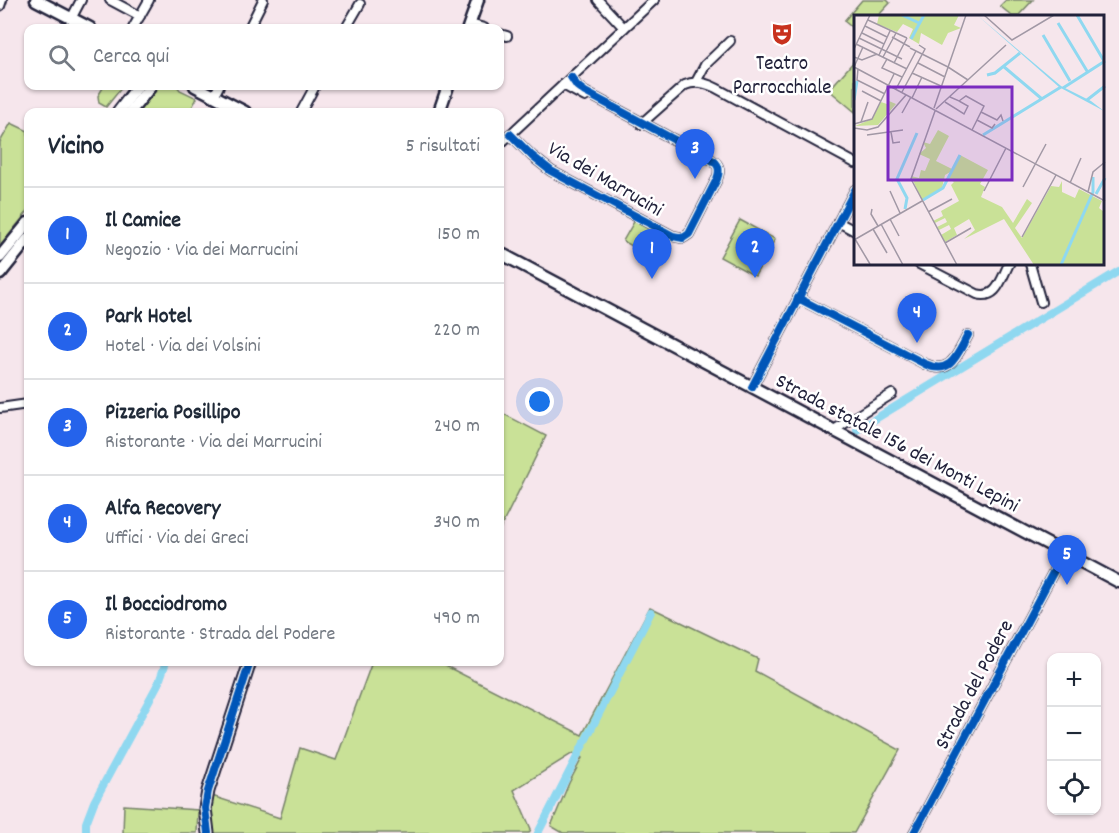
<!DOCTYPE html>
<html lang="it">
<head>
<meta charset="utf-8">
<style>
	body { margin:0; font-family:Dekko,sans-serif; background:#f2f2f3; color:#1f2937 }
	.controls { position:absolute; right:18px; bottom:18px; display:grid; overflow:hidden; border-radius:12px; box-shadow:0 2px 4px #0004 }
	.controls button { width:54px; height:54px; display:grid; place-items:center; padding:0; border:0; border-bottom:2px solid #e0e1e3; background:#fff; color:#1f2937; font:30px sans-serif }
	.you { position:absolute; left:540px; top:402px; width:21px; height:21px; margin:-15px; border:4px solid #fff; border-radius:50%; background:#1a73e8; box-shadow:0 0 0 9px #1a73e833 }
	.badge { display:grid; place-items:center; width:39px; height:39px; border-radius:50%; background:#2563eb; color:#fff; font-size:20px; font-weight:700 }
	.pin { position:absolute; translate:-50% -50px; filter:drop-shadow(0 2px 3px #0008) }
	.pin::after { content:''; position:absolute; top:32px; width:21px; height:18px; background:inherit; clip-path:polygon(0 0,100% 0,50% 100%) }
	.list { margin:0; padding:0; list-style:none }
	h2 { display:flex; justify-content:space-between; align-items:center; height:78px; margin:0; padding:0 24px; font-size:26px }
	h2 small { font-size:20px; font-weight:400; color:#747a83 }
	.list li { display:grid; grid-template-columns:39px 1fr auto; gap:18px; align-items:center; box-sizing:border-box; height:96px; padding:0 24px; border-top:2px solid #e0e1e3 }
	.list b { display:block; font-size:22px; white-space:nowrap }
	.list p { margin:0; font-size:20px; white-space:nowrap; color:#747a83 }
	.list em { font-size:20px; font-style:normal; color:#747a83 }
	.icon { flex:none; width:33px; height:33px; fill:none; stroke:currentColor; stroke-width:2; stroke-linecap:round; stroke-linejoin:round }
	.map { position:relative; flex:none; width:1119px; height:833px; overflow:hidden }
	.search { position:absolute; background:#fff; box-shadow:0 2px 4px #0004; left:24px; top:24px; width:480px; height:66px; display:flex; align-items:center; gap:15px; box-sizing:border-box; padding:0 21px; border-radius:12px; color:#747a83; font-size:22px }
	.panel { position:absolute; background:#fff; box-shadow:0 2px 4px #0004; left:24px; top:108px; width:480px; height:558px; border-radius:12px }
	.map>svg:first-child { display:block }
	.green { fill:#c9e197; stroke:#768269; stroke-width:1.5 }
	.lines { fill:none; stroke-linecap:round; stroke-linejoin:round }
	.canal { stroke:#8fd8f0; stroke-width:8 }
	.street-casing { stroke:#22223b; stroke-width:12 }
	.secondary-casing { stroke:#22223b; stroke-width:15 }
	.street { stroke:#fff; stroke-width:8 }
	.secondary { stroke:#fff; stroke-width:10 }
	.cycleway-casing { stroke:#fff; stroke-width:11 }
	.cycleway { stroke:#0057b8; stroke-width:8 }
	.labels { text-anchor:middle; stroke-width:5; stroke-linejoin:round; paint-order:stroke }
	.poi-label { font-size:21px; fill:#22223b; stroke:#fff }
	.street-label { font-size:21px; fill:#22223b; stroke:#fff }
	.inset-river { fill:none; stroke:#8fd8f0; stroke-width:3 }
	.inset-road { fill:none; stroke:#a198a5; stroke-width:1.5 }
	.view { fill:#7b2cbf; fill-opacity:0.15; stroke:#7b2cbf; stroke-width:3 }
	.inset-edge { fill:none; stroke:#22223b; stroke-width:3 }
</style>
</head>
<body>
<div class="map">
<svg width="1119" height="833" viewBox="0 0 1119 833">
	<rect width="100%" height="100%" fill="#f6e6ec"/>
	<filter id="ink" filterUnits="userSpaceOnUse"><feTurbulence type="fractalNoise" baseFrequency=".0167" numOctaves="2"/><feDisplacementMap in="SourceGraphic" scale="12" xChannelSelector="R" yChannelSelector="G"/><feConvolveMatrix kernelMatrix="1 2 1 2 8 2 1 2 1" color-interpolation-filters="sRGB"/></filter>
	<g filter="url(#ink)">
		<g class="green">
			<path d="M862,0H887L890,3L878,16H855V30L844,21Z"/>
			<path d="M1006,0H1033L1018,16H1012L1000,6Z"/>
			<path d="M855,60V112L829,90Z"/>
			<path d="M104,86H123L106,107L99,103L98,96Z"/>
			<path d="M152,86H177L180,90L197,98L190,111L177,110L159,112H130Z"/>
			<path d="M11,123L28,131V211L0,246V142Z"/>
			<path d="M635,220L664,236L652,257L623,241Z"/>
			<path d="M740,220L775,239L755,276L720,257Z"/>
			<path d="M500,412L546,436L500,529Z"/>
			<path d="M650,607L758,659L755,671L900,750L854,833H563L551,826L569,783L582,758L573,753L514,790L531,829L529,833H213L211,819L212,796L280,818L300,748L336,760L372,662H438L582,735Z"/>
			<path d="M124,805L198,810L197,833H123Z"/>
		</g>
		<g class="lines">
			<g class="canal">
				<path d="M857,430L1119,271"/>
				<path d="M86,833V823L94,802L159,682L166,662"/>
				<path d="M538,833L651,612"/>
			</g>
			<g class="street-casing">
				<g id="street">
					<path d="M110,0L140,16"/>
					<path d="M598,0L624,28"/>
					<path d="M0,6L2,0"/>
					<path d="M71,19L81,0"/>
					<path d="M470,24L484,28"/>
					<path d="M133,28L149,0"/>
					<path d="M249,28L263,0"/>
					<path d="M346,28L360,4"/>
					<path d="M500,34L507,36"/>
					<path d="M696,82L705,65L730,41"/>
					<path d="M563,85L585,97"/>
					<path d="M214,96L219,86"/>
					<path d="M301,112L315,86"/>
					<path d="M641,124L685,85C696,80 706,83 716,88L855,163"/>
					<path d="M510,134L532,156L551,171L673,236L683,238L689,234L717,179C720,171 720,165 712,160L585,92L577,86L571,77"/>
					<path d="M500,144L654,0"/>
					<path d="M838,222L855,231"/>
					<path d="M919,264L977,294C997,300 1001,279 1009,264"/>
					<path d="M1030,264L1041,302"/>
					<path d="M798,298L925,364C951,376 957,355 968,335"/>
					<path d="M752,387L855,190"/>
					<path d="M0,408L28,404"/>
					<path d="M834,430L892,394"/>
					<path d="M914,833L1064,552"/>
				</g>
			</g>
			<g class="secondary-casing">
				<g id="secondary">
					<path d="M36,0L90,28"/>
					<path d="M468,28L478,0"/>
					<path d="M195,86L245,112"/>
					<path d="M118,112L138,86"/>
					<path d="M130,112L151,86"/>
					<path d="M439,112L448,86"/>
					<path d="M500,253L1119,582"/>
					<path d="M0,257L28,223"/>
					<path d="M0,274L28,239"/>
					<path d="M208,833L205,808L208,791L250,662"/>
				</g>
			</g>
			<use href="#street" class="street"/>
			<use href="#secondary" class="secondary"/>
			<g class="cycleway-casing">
				<g id="cycleway">
					<path d="M510,134L532,156L551,171L673,236L683,238L689,234L717,179C720,171 720,165 712,160L585,92L577,86L571,77"/>
					<path d="M798,298L925,364C951,376 957,355 968,335"/>
					<path d="M752,387L855,190"/>
					<path d="M208,833L205,808L208,791L250,662"/>
					<path d="M914,833L1064,552"/>
				</g>
			</g>
			<use href="#cycleway" class="cycleway"/>
		</g>
	</g>
	<defs>
		<g id="theatre-bare" transform="scale(1.8)"><path d="M-5-5.5Q0-4 5-5.5V0Q5 5 0 6Q-5 5-5 0ZM-3.3-2.5H-1v1.5H-3.3ZM1-2.5H3.3v1.5H1ZM-2.8 1Q0 5.5 2.8 1Z" fill="#c8321e" stroke="#fff" stroke-width="2.5" paint-order="stroke"/></g>
	</defs>
	<g fill-rule="evenodd">
		<use href="#theatre-bare" x="782" y="34"/>
	</g>
	<g class="labels">
		<g class="poi-label">
			<text x="782" y="69">Teatro<tspan x="782" dy="24">Parrocchiale</tspan></text>
		</g>
		<g class="street-label">
			<text transform="translate(606 178) rotate(30)" y="7">Via dei Marrucini</text>
			<text transform="translate(898 442) rotate(28)" y="7">Strada statale 156 dei Monti Lepini</text>
			<text transform="translate(973 684) rotate(-62)" y="7">Strada del Podere</text>
		</g>
	</g>
	<g transform="translate(854 15)">
		<rect width="250" height="250" fill="#f6e6ec"/>
		<path d="M25,0H105L100,10L107,13L94,18L88,30L67,18L65,29L55,23L59,14L49,9L43,17L23,9ZM35,86L42,89L24,110L1,111L18,104L27,87L33,89ZM84,115L95,121L82,146L98,154L106,140L134,155L126,169L131,172L127,182L148,192L159,208L173,184L178,188L161,213L168,223L197,171L205,172L208,166V177L221,183L225,174L248,186L245,193L250,197V250H180L150,204L110,224L121,215L115,204L100,213L103,220L91,227L87,220L97,214L95,210L85,215L83,212L93,207L91,203L81,208L79,206L89,201L87,196L105,186L97,170L100,167L95,164L98,156L91,160L88,173L68,185L57,161L65,163L67,155L71,156L76,144L65,139L72,133L69,127L76,129Z" fill="#c9e197"/>
		<path d="M123,0L207,71L237,86L250,96L205,72Z" fill="#8fd8f0"/>
		<path class="inset-river" d="M48,0L65,8M223,0L250,46M204,8L233,56M189,20L216,66M57,24L70,0M149,51L188,84M133,60L141,58L166,38M209,73L251,46M0,85L3,66M233,85L251,71M129,120L207,72M242,179L251,163M69,185L89,173L106,140M51,194L53,183L43,164L63,118M207,250L239,177V162"/>
		<path class="inset-road" d="M130,0L158,25L200,0M14,5L53,23M11,11L33,22M8,18L30,29M38,22L56,32M5,23L48,44M2,29L53,54M56,33L94,52M0,34L16,0M25,40L36,16M0,42L8,45L23,39M29,42L42,18M33,44L28,53L48,62M40,48L53,23M64,48L91,62M0,52L9,32M0,52L251,186M94,52L114,65M4,54L3,65L31,79M58,58L87,71M42,74L62,36M8,76L27,86M48,77L71,34L65,30M96,82L105,86L112,81L130,91L118,115M58,83L68,62M91,87L110,99L114,91L105,86M80,93L112,0M82,94L152,30M81,96L57,164L103,250M127,97L143,105L147,100L149,106M48,98L57,82M123,105L138,113L141,109M7,107L14,87M0,109L18,104L40,59M0,113L13,115L24,112L52,80M37,117L39,128L46,127M13,120L49,115M216,168L227,143M169,172L192,129M36,176L46,198M130,176L152,133M234,177L239,157L251,147M18,194L17,199L24,211M74,197L98,184M36,204L45,221M27,209L49,250M19,214L33,238M168,222L202,160M1,224L16,249M0,225L68,186M91,228L117,213"/>
		<path class="view" d="M34,72H158V165H34Z"/>
		<rect width="250" height="250" class="inset-edge"/>
	</g>
</svg>
<div class="controls">
<button>+</button>
<button>−</button>
<button><svg class="icon" aria-label="locate" viewBox="0 0 24 24"><circle cx="12" cy="12" r="6"/><path d="M12 2v4M12 18v4M2 12h4M18 12h4"/></svg></button>
</div>
<div class="you"></div>
<div class="pin badge" style="left:652px;top:279px">1</div>
<div class="pin badge" style="left:755px;top:278px">2</div>
<div class="pin badge" style="left:695px;top:179px">3</div>
<div class="pin badge" style="left:917px;top:343px">4</div>
<div class="pin badge" style="left:1067px;top:585px">5</div>
<div class="search"><svg class="icon" aria-label="search" viewBox="0 0 24 24"><circle cx="10" cy="10" r="6"/><path d="M15 15l6 6"/></svg>Cerca qui</div>
<section class="panel">
<h2>Vicino<small>5 risultati</small></h2>
<ul class="list">
<li><span class="badge">1</span><div><b>Il Camice</b><p>Negozio · Via dei Marrucini</p></div><em>150 m</em></li>
<li><span class="badge">2</span><div><b>Park Hotel</b><p>Hotel · Via dei Volsini</p></div><em>220 m</em></li>
<li><span class="badge">3</span><div><b>Pizzeria Posillipo</b><p>Ristorante · Via dei Marrucini</p></div><em>240 m</em></li>
<li><span class="badge">4</span><div><b>Alfa Recovery</b><p>Uffici · Via dei Greci</p></div><em>340 m</em></li>
<li><span class="badge">5</span><div><b>Il Bocciodromo</b><p>Ristorante · Strada del Podere</p></div><em>490 m</em></li>
</ul>
</section>
</div>
</body>
</html>
